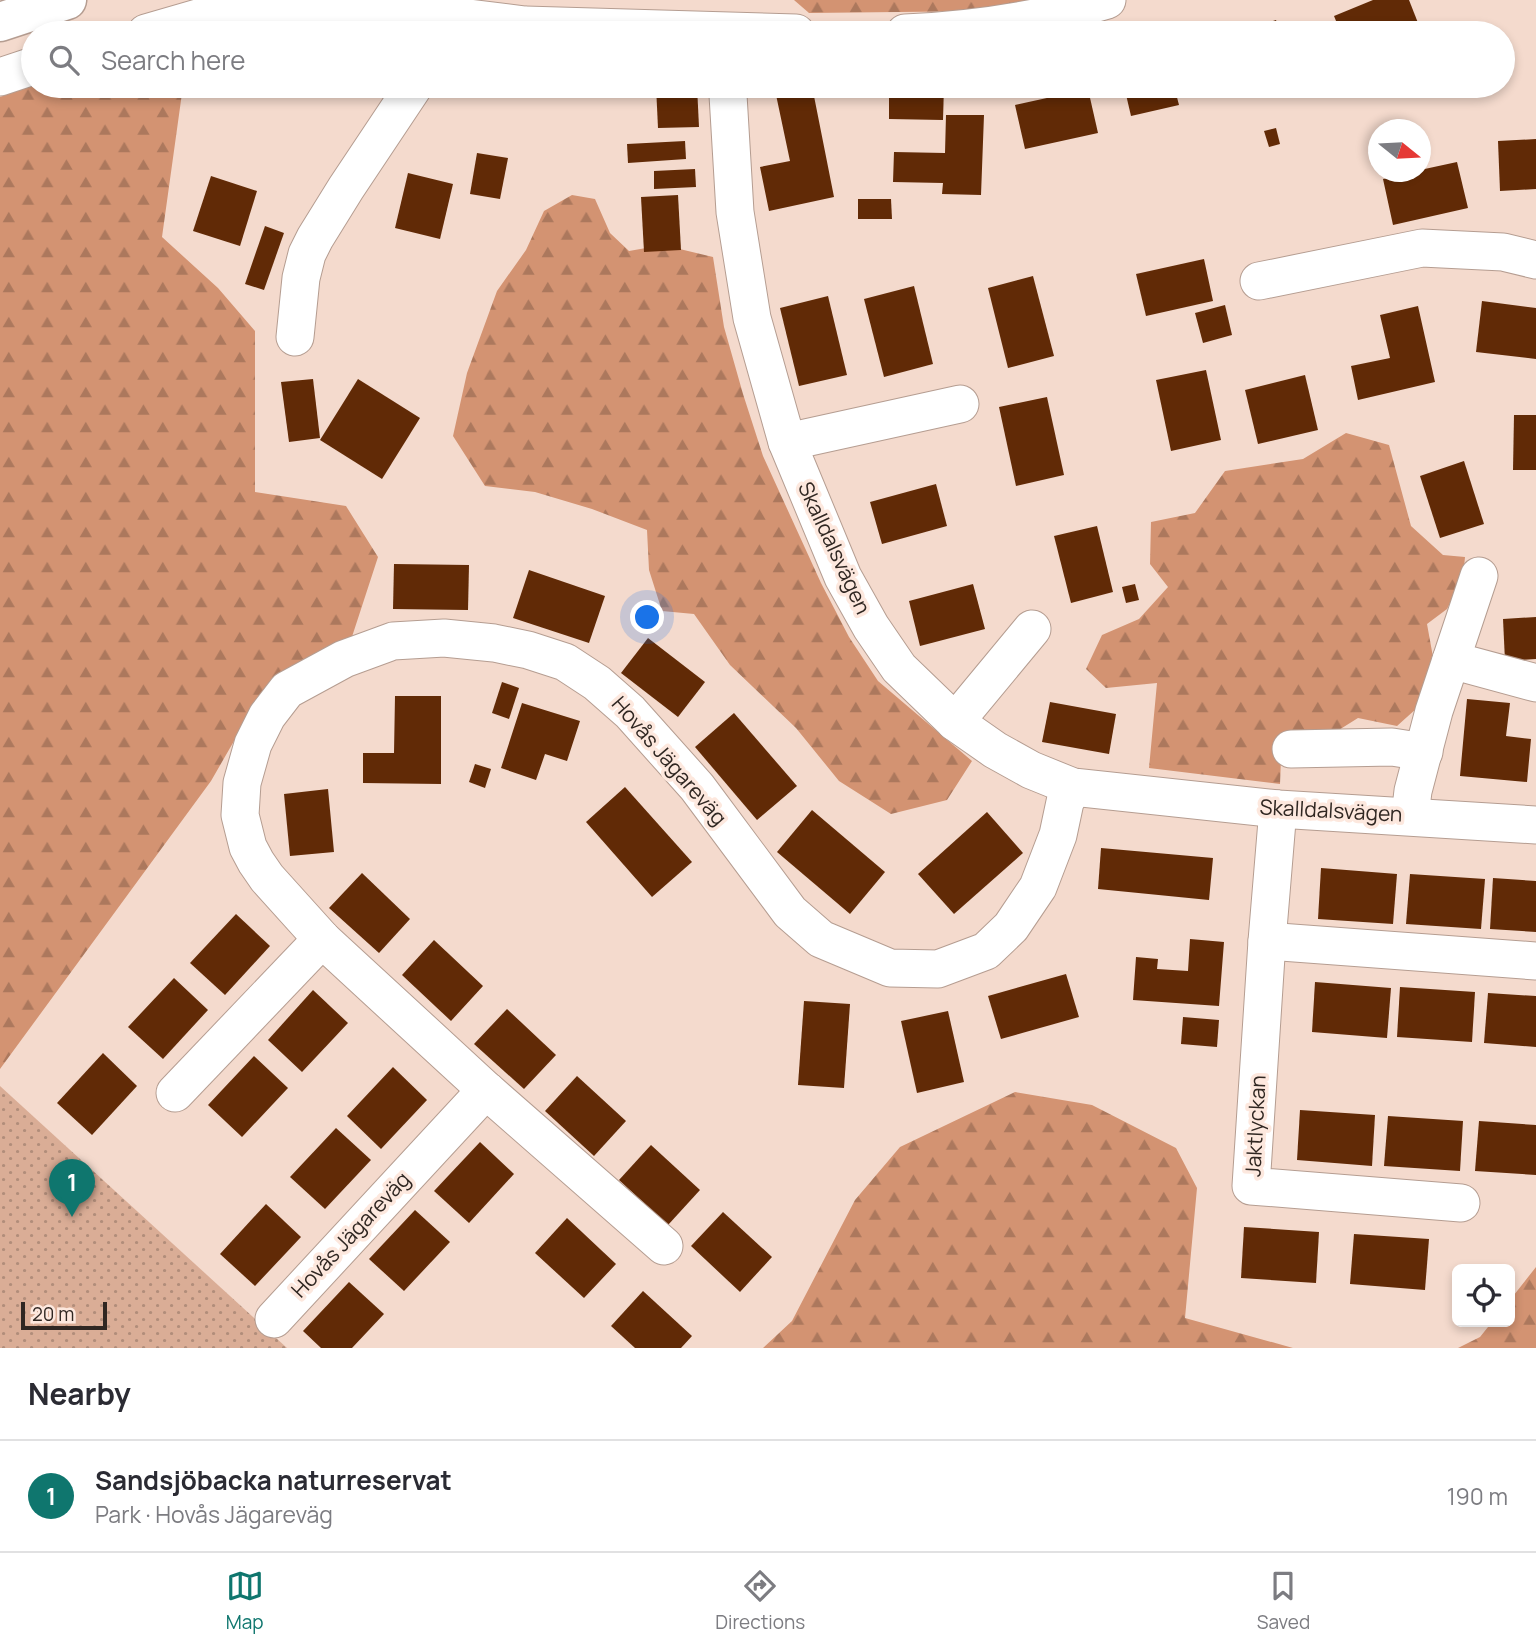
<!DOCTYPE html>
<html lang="en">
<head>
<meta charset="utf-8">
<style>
	body { margin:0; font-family:Manrope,sans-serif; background:#f7f7f7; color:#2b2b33 }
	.controls { position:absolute; right:21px; bottom:21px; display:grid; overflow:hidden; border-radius:10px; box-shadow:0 4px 10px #0003 }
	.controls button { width:63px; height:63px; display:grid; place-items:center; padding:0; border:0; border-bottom:2px solid #e1e1e2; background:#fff; color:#2b2b33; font:35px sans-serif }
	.compass { position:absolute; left:1368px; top:119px; width:63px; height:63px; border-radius:50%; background:#fff; box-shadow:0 4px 10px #0003; rotate:108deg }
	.scale { position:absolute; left:21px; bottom:18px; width:86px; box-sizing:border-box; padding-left:7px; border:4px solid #302722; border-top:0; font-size:19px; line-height:24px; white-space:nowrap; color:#302722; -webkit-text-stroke:5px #fde8de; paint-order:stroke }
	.you { position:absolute; left:648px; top:618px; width:24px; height:24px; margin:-18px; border:5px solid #fff; border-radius:50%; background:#1a73e8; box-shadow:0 0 0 10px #1a73e833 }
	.badge { display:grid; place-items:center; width:46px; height:46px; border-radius:50%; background:#0f766e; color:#fff; font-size:23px; font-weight:700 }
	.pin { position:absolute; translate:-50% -58px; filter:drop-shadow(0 2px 4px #0008) }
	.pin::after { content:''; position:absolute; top:37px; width:24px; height:21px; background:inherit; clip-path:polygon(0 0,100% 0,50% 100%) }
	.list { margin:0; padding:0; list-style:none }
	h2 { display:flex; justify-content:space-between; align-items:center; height:91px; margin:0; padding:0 28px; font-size:30px }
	h2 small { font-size:23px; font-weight:400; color:#7c7c81 }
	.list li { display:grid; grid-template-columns:46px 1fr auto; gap:21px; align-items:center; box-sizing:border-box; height:112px; padding:0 28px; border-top:2px solid #e1e1e2 }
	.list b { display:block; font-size:26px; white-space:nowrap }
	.list p { margin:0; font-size:23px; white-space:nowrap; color:#7c7c81 }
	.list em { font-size:23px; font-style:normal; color:#7c7c81 }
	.icon { flex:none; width:38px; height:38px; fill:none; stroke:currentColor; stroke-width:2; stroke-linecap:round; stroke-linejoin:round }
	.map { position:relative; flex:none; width:1536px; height:1348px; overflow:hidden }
	.search { position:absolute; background:#fff; box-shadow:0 4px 10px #0003; left:21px; right:21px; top:21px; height:77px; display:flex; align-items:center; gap:18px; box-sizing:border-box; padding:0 24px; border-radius:38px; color:#7c7c81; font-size:26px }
	.sheet { height:203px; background:#fff }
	nav { display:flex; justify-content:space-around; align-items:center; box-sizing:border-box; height:98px; border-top:2px solid #e1e1e2; background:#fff; font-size:19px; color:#7c7c81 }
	nav a { display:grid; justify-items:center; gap:4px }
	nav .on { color:#0f766e }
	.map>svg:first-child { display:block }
	.forest { fill:url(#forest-firs) }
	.park { fill:url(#park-dots) }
	.building { fill:#612a06 }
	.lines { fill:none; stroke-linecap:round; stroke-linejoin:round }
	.minor-casing { stroke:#b59d91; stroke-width:39 }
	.major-casing { stroke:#b59d91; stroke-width:41 }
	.minor { stroke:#fff; stroke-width:37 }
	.major { stroke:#fff; stroke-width:38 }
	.labels { text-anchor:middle; stroke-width:7; stroke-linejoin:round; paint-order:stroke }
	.street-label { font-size:21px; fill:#302722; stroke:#fde8de }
</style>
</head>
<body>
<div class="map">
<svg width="1536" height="1348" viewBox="0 0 1536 1348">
	<defs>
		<pattern id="forest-firs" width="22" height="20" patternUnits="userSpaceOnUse" patternTransform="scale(1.75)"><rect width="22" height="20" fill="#d39372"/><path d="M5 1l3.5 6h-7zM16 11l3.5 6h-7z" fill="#ac785d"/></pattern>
		<pattern id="park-dots" width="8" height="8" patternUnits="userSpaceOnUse" patternTransform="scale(1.75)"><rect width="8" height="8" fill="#daad96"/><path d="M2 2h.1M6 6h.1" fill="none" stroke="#b18d7a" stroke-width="1.8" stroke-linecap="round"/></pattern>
	</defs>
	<rect width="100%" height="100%" fill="#f4dacd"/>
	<g class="forest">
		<path d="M794,0H1037L988,11L809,13Z"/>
		<path d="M33,85L183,86L162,237L218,288L255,331V492L346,506L378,557L348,649L249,715L211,781L0,1069V97Z"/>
		<path d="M572,195L595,199L610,233L629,251L663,245L713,257L724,327L743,394L763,456L821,583L849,637L878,681L972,761L947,800L891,814L839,781L796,728L730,665L694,614L662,611L649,570L647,530L592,509L535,492L485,486L453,436L467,373L497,291L526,250L544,211Z"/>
		<path d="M1346,433L1389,445L1411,526L1443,555L1465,557L1463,578L1447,609L1427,624L1433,657L1417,708L1397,726L1358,718L1334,733H1282L1280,784L1149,768L1157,683L1106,688L1086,669L1102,635L1139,619L1168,587L1150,564L1151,522L1195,513L1225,471L1303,459Z"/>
		<path d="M1015,1092L1092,1105L1176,1148L1197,1188L1185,1318L1293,1348H763L792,1321L855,1200L900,1147Z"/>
		<path d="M1536,1267V1348H1458L1480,1337L1492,1322H1510V1300Z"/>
	</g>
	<path class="park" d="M0,1086L287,1348H0Z"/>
	<g class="building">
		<path d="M1373,0H1409L1420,28L1407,33H1341L1334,16Z"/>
		<path d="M1276,20L1281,33H1237Z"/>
		<path d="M656,86H697L699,127L658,128Z"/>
		<path d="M799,86H812L834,197L769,211L760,167L790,161L775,90Z"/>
		<path d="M889,86H944L943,120L889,119Z"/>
		<path d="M1124,86H1174L1179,105L1131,116Z"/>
		<path d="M1088,89L1098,133L1025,149L1015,105Z"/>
		<path d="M946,115H984L981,195L942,194L943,183L893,182L894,152L945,153Z"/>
		<path d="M1276,128L1280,144L1269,147L1264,131Z"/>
		<path d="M1536,139V189L1500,191L1498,141Z"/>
		<path d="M685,141L686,159L628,163L627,144Z"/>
		<path d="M477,153L508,158L500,199L470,194Z"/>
		<path d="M1457,162L1468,208L1393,225L1383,179L1420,172V170Z"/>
		<path d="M695,169L696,187L654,189V171Z"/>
		<path d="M408,173L453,184L440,239L395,228Z"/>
		<path d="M211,176L257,191L240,246L193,231Z"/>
		<path d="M678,195L681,250L644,252L641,197Z"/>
		<path d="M858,199H891L892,219H858Z"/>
		<path d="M265,226L284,233L264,290L245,284Z"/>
		<path d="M1204,259L1213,301L1146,316L1136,274Z"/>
		<path d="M1033,276L1054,356L1008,368L988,288Z"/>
		<path d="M914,286L933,364L884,377L864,299Z"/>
		<path d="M828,296L847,375L799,386L780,308Z"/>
		<path d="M1482,301L1536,308V359L1476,352Z"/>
		<path d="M1225,305L1232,335L1203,343L1195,313Z"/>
		<path d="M1418,306L1435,382L1358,400L1351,366L1390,358L1380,315Z"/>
		<path d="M1206,370L1221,440L1171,451L1156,380Z"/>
		<path d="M1305,375L1318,430L1258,444L1245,390Z"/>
		<path d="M313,379L320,438L289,442L281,382Z"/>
		<path d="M358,379L420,418L382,479L320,440Z"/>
		<path d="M1047,397L1064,475L1016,486L999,407Z"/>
		<path d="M1514,415H1536V470H1513Z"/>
		<path d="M1464,461L1484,524L1440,538L1420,476Z"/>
		<path d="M936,484L947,526L882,544L870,502Z"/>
		<path d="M1097,526L1113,592L1071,603L1054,536Z"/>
		<path d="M394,564L469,565L468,610L393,609Z"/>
		<path d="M529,570L605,596L589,643L513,618Z"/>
		<path d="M973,584L985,629L920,646L909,601Z"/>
		<path d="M1135,584L1139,600L1126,603L1122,587Z"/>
		<path d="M1536,617V659L1505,661L1503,619Z"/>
		<path d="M648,638L705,682L678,717L621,673Z"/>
		<path d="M502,682L519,688L509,719L492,713Z"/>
		<path d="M395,696H441V784L363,783V753H394Z"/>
		<path d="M1467,699L1510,703L1506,736L1531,739L1527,782L1460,776Z"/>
		<path d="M1050,702L1116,714L1109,754L1042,742Z"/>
		<path d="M522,703L580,721L567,761L545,754L536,780L501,768Z"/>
		<path d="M734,713L797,786L757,820L695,747Z"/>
		<path d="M475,764L491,769L485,788L469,782Z"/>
		<path d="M625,787L692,862L652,897L586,822Z"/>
		<path d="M328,789L334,852L290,856L284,794Z"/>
		<path d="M812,810L885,872L850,914L777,852Z"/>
		<path d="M987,812L1023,853L954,914L918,874Z"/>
		<path d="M1101,848L1213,858L1209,900L1098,889Z"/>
		<path d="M1321,868L1397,874L1393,924L1318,919Z"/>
		<path d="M362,873L410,919L379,953L329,908Z"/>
		<path d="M1410,874L1485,879L1481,929L1406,924Z"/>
		<path d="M1493,878L1536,881V932L1490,929Z"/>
		<path d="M236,914L270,946L225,995L190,963Z"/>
		<path d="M1190,939L1224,942L1219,1006L1133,1000L1136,957L1158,959L1157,969L1188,971Z"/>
		<path d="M434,940L483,986L451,1021L402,975Z"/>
		<path d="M1066,974L1079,1017L1001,1039L988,996Z"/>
		<path d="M174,978L208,1010L163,1059L128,1027Z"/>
		<path d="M1315,982L1391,988L1387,1038L1312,1032Z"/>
		<path d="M1400,987L1475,992L1472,1042L1397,1037Z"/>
		<path d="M313,990L348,1023L302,1072L268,1040Z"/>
		<path d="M1488,993L1536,996V1047L1484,1043Z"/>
		<path d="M804,1001L850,1004L844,1088L798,1085Z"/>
		<path d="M507,1009L556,1055L524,1089L474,1044Z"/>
		<path d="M948,1011L964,1082L917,1093L901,1021Z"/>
		<path d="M1183,1017L1219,1020L1217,1047L1181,1044Z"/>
		<path d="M103,1053L137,1086L92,1135L57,1103Z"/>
		<path d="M254,1056L288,1088L242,1137L208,1105Z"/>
		<path d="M393,1067L427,1100L381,1149L347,1116Z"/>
		<path d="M577,1076L626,1121L594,1156L545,1111Z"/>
		<path d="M1300,1110L1375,1115L1372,1166L1297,1160Z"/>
		<path d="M1388,1116L1463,1121L1460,1171L1384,1166Z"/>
		<path d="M1479,1121L1536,1125V1175L1475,1171Z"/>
		<path d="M336,1128L371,1160L325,1209L290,1177Z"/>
		<path d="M480,1142L514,1174L469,1223L434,1191Z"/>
		<path d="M651,1145L700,1190L668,1225L619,1180Z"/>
		<path d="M266,1204L301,1237L255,1286L220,1254Z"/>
		<path d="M415,1210L450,1242L404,1291L369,1259Z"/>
		<path d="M723,1212L772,1257L740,1292L691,1246Z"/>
		<path d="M567,1218L616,1264L584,1298L535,1253Z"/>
		<path d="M1244,1227L1319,1232L1316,1283L1241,1278Z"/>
		<path d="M1354,1234L1429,1239L1425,1290L1350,1284Z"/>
		<path d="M349,1282L384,1314L352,1348H321L303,1331Z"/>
		<path d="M643,1291L692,1336L681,1348H635L611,1326Z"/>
	</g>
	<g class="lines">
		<g class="minor-casing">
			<g id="minor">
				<path d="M146,33L215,13L259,7L337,9L460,17L525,25L796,33"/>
				<path d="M905,33C973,30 1041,20 1107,0"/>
				<path d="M0,77L33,66"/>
				<path d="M729,86L728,95L735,212L752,318L787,442L843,577L871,627L899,668L955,722L995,750L1031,770L1073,787L1278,809L1536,825"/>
				<path d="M1259,281L1422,248L1503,252L1536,260"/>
				<path d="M295,337L301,278L307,254L315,238L346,188L414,86"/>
				<path d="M787,442L960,404"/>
				<path d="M1451,660L1536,683"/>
				<path d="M955,722L1032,629"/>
				<path d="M1291,749L1392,747L1424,752"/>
				<path d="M1278,809L1267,941L1251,1186L1461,1203"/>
				<path d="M1410,816L1413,791L1434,711L1479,576"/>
				<path d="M1267,941L1536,961"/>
				<path d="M175,1093L322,939"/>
				<path d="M664,1246L486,1090L322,939L267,878L256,862L248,847L240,815L242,783L253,744L267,716L287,690L344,659L393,641L444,638L494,643L528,650L565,662L597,683L630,712L697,787L790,912L821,939L890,968L938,969L986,951L1011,927L1038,887L1058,835L1065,802L1073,787"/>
				<path d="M274,1319L486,1090"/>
			</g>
		</g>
		<g class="major-casing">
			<path id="major" d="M0,22L67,0"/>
		</g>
		<use href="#minor" class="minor"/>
		<use href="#major" class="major"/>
	</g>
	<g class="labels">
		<g class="street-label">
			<text transform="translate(834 548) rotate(65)" y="7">Skalldalsvägen</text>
			<text transform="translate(669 761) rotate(49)" y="7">Hovås Jägareväg</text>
			<text transform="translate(1331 811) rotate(3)" y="7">Skalldalsvägen</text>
			<text transform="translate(1256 1126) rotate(-87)" y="7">Jaktlyckan</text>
			<text transform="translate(351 1235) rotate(-47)" y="7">Hovås Jägareväg</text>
		</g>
	</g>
</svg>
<div class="controls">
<button><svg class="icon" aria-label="locate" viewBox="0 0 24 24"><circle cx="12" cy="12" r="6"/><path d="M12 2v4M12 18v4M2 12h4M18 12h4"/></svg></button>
</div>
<svg class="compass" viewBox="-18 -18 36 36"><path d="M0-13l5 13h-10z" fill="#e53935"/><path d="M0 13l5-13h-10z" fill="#7c7c81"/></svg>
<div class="scale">20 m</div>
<div class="you"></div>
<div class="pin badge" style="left:72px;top:1217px">1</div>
<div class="search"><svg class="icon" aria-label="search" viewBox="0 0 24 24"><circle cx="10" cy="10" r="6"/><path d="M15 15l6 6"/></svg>Search here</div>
</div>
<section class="sheet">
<h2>Nearby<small></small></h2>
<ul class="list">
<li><span class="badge">1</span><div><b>Sandsjöbacka naturreservat</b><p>Park · Hovås Jägareväg</p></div><em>190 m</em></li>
</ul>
</section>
<nav>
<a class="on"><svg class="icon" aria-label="map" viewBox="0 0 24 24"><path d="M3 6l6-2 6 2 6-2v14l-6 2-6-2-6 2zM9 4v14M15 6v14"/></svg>Map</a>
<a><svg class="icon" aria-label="directions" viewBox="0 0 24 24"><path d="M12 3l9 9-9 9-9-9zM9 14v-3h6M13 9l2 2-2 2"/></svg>Directions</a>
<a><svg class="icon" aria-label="saved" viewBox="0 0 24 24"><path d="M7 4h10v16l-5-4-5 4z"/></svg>Saved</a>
</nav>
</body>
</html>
